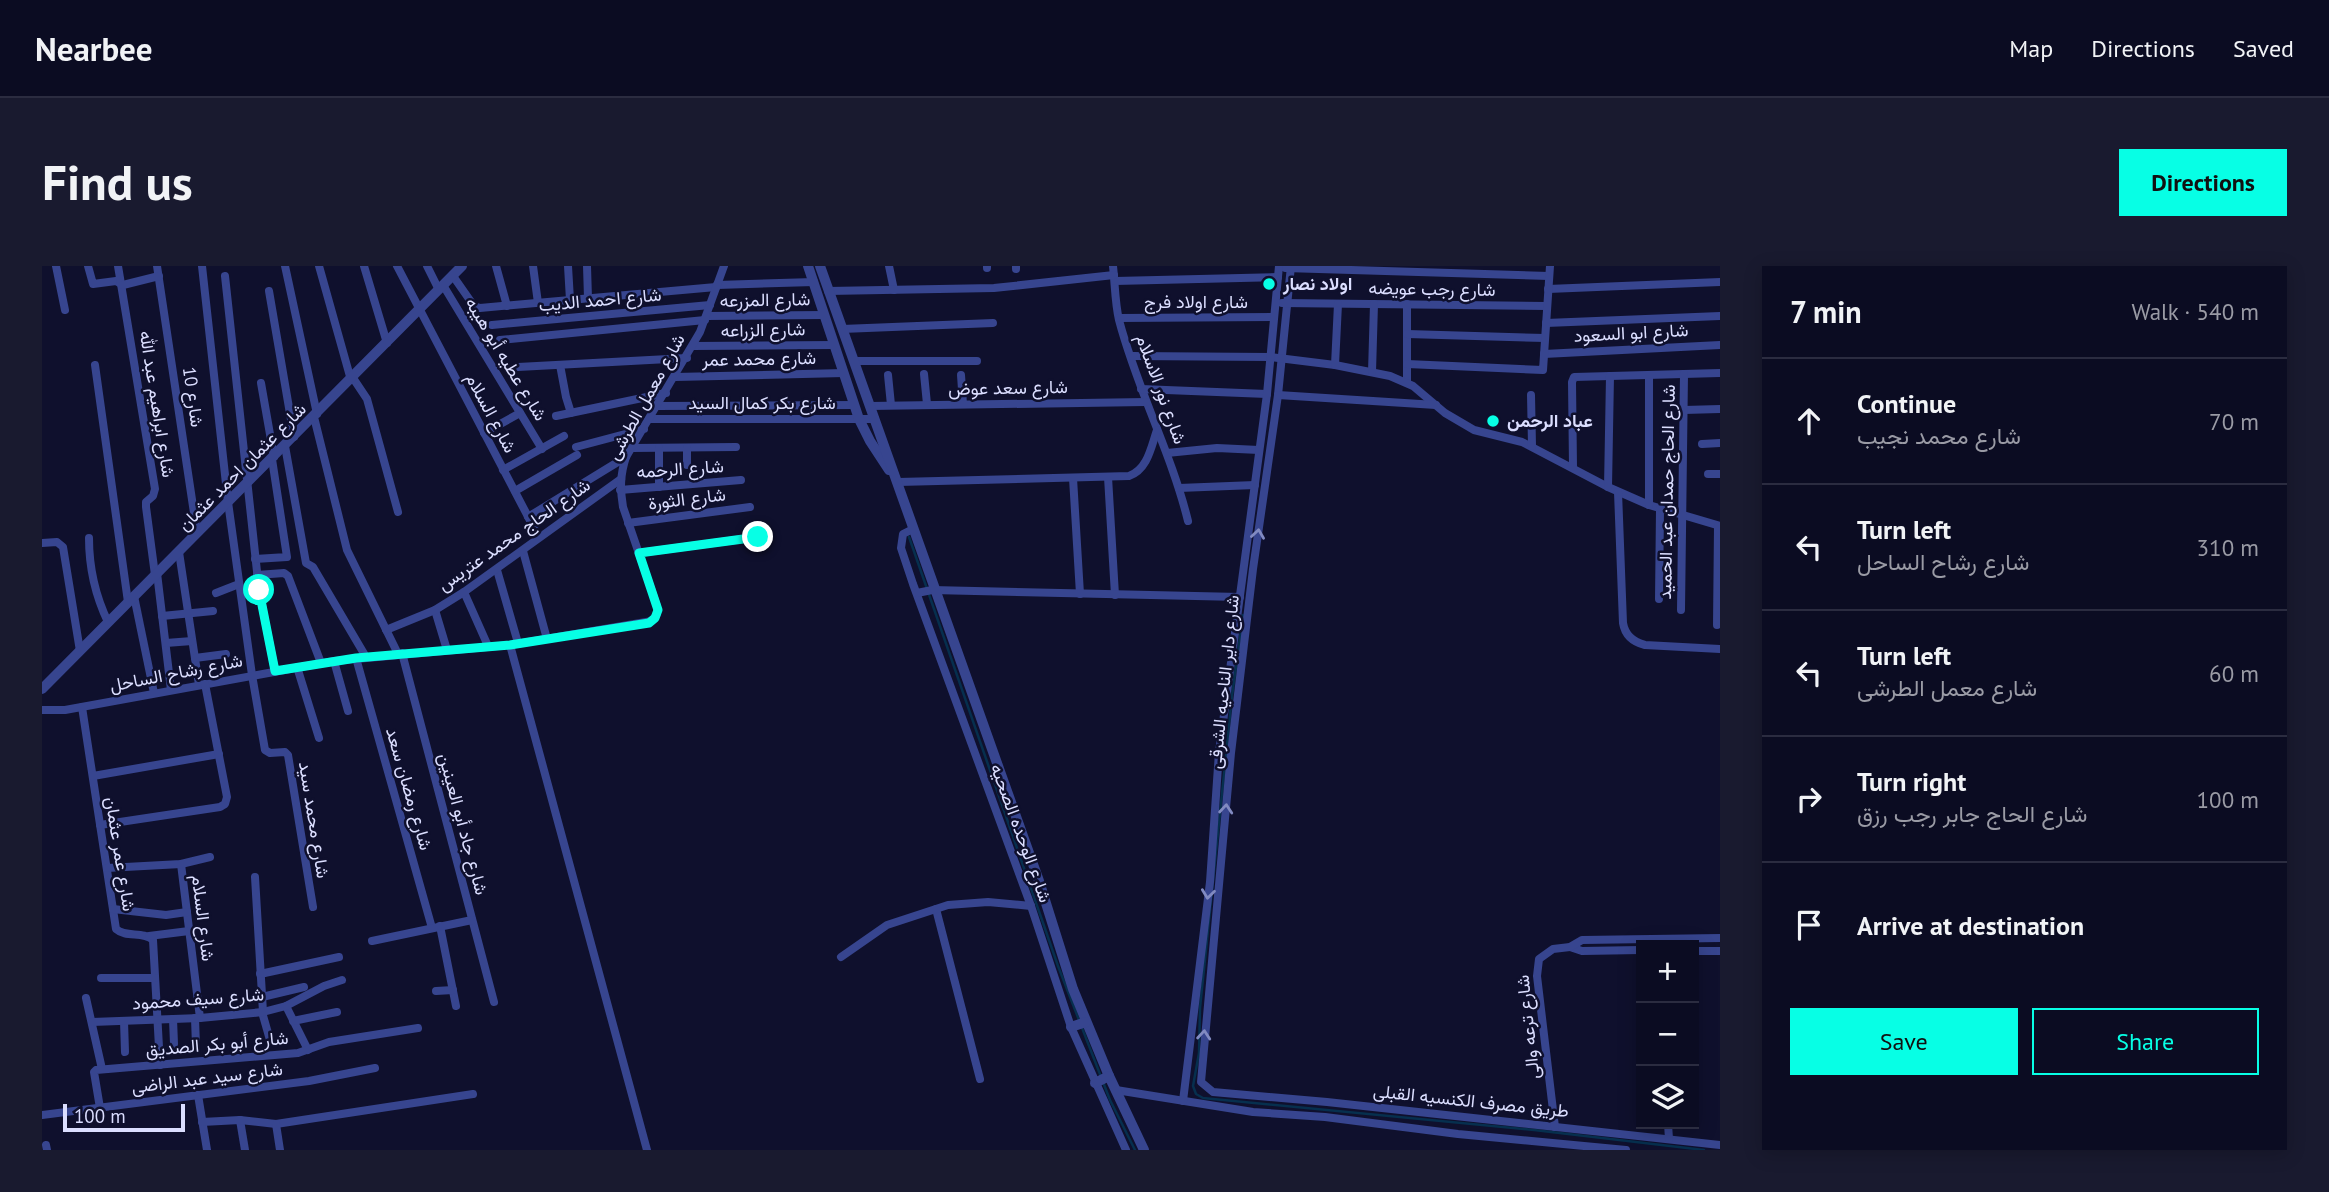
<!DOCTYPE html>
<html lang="en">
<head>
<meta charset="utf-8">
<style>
	body { margin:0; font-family:"PT Sans",Vazirmatn,sans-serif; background:#191a2f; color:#f1f3f6 }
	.controls { position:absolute; right:21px; bottom:21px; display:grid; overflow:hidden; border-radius:0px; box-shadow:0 4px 18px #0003 }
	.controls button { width:63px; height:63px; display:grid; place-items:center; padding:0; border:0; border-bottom:2px solid #2b2c40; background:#0b0c22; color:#f1f3f6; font:35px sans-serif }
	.scale { position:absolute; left:21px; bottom:18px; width:122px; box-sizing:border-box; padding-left:7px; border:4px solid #dbdeff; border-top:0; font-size:19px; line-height:24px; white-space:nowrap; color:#dbdeff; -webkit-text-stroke:5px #0f102d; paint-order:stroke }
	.stop { position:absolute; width:21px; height:21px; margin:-16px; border:5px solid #07ffe5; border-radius:50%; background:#fff }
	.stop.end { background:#07ffe5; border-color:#fff; box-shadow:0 2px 7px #0008 }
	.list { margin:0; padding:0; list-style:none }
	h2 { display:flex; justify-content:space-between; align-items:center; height:91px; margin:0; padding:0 28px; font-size:30px }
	h2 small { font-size:23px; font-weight:400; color:#9a9ba5 }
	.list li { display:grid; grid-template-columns:46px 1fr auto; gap:21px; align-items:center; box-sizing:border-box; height:126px; padding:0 28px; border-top:2px solid #2b2c40 }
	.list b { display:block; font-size:26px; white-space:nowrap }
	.list p { margin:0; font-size:23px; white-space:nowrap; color:#9a9ba5 }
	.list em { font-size:23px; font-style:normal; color:#9a9ba5 }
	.actions { display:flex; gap:14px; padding:21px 28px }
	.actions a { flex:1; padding:16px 0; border:2px solid #07ffe5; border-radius:0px; text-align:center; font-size:24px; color:#07ffe5 }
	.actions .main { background:#07ffe5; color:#111 }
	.icon { flex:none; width:38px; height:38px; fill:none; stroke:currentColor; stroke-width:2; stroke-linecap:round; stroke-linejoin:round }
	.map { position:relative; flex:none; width:1678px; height:884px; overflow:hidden; border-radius:0px }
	header { display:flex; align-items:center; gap:42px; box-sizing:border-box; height:98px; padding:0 35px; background:#0b0c22; border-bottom:2px solid #2b2c40 }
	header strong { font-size:33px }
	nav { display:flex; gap:38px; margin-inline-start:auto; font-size:24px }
	.intro { display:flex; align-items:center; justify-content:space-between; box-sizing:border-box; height:168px; padding:0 42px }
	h1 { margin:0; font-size:49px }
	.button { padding:18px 32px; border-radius:0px; background:#07ffe5; color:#111; font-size:24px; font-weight:700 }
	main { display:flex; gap:42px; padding:0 42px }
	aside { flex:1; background:#0b0c22; border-radius:0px; box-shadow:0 4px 18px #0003 }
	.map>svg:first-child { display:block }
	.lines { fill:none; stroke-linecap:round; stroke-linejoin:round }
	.stream { stroke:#062f4e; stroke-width:2.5 }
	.minor { stroke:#37458f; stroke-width:8 }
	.tertiary { stroke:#37458f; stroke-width:10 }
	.oneway { stroke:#818ac1 }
	.route { stroke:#07ffe5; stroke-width:9 }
	.poi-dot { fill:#07ffe5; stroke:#0f102d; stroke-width:2.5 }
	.labels { text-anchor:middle; stroke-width:5; stroke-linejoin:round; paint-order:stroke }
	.poi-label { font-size:18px; font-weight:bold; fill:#dbdeff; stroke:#0f102d; text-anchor:start }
	.street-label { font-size:18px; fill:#dbdeff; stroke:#0f102d }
</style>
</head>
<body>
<header>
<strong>Nearbee</strong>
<nav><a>Map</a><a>Directions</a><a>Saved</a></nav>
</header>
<div class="intro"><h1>Find us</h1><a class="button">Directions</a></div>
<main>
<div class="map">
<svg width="1678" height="884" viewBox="0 0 1678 884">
	<rect width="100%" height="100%" fill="#0f102d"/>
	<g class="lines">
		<g class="stream">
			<path d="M867,271L1016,700L1068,834L1093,884"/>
			<path d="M1201,349L1190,430L1158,742L1157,787L1151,820L1154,828L1161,832L1492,864L1662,884"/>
		</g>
		<g class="minor">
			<path d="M14,0L23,44"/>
			<path d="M46,0L51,18L74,15L81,19"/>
			<path d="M76,0L113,223L111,230L104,236V241L113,309"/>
			<path d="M115,0L155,267"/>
			<path d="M160,0L186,236L210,409L223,484L228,487L243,486L246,489L271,641"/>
			<path d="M243,0L275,148"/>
			<path d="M277,0L309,114"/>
			<path d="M322,0L345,77"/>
			<path d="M355,0L493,264"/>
			<path d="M385,0L397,24"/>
			<path d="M454,0L465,40"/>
			<path d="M491,0L496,37"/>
			<path d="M526,0L528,34"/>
			<path d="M545,0L546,32"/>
			<path d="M847,0L852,24"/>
			<path d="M945,0V2"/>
			<path d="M974,0V3"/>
			<path d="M1071,0C1073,18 1073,37 1077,54C1095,123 1129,186 1146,255"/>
			<path d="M1249,0L1236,129L1211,303L1189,487L1159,816L1171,826L1285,836L1678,879"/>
			<path d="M1243,2L1507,10"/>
			<path d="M183,10L217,324L233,405"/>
			<path d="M411,10L432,40L438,42L674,21"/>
			<path d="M1073,15L1236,11"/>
			<path d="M81,19L117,10"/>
			<path d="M401,19L500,183"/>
			<path d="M675,19L772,16"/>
			<path d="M1506,23L1678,16"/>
			<path d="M227,25L252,171"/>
			<path d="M786,25L952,22L1072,9"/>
			<path d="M1240,37L1505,40"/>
			<path d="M1365,38V116"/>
			<path d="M665,50L782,49"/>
			<path d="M1077,52L1232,51"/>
			<path d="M1504,57L1678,50"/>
			<path d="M450,59L668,39"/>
			<path d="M800,63L951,57"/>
			<path d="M1365,68L1503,72"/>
			<path d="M458,74L663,54"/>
			<path d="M651,80L792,79"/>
			<path d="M1502,88L1678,79"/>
			<path d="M1089,90L1228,91L1293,99L1348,110L1371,120L1403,147L1432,164L1480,176L1566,221L1607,239L1678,260"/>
			<path d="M812,95H935"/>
			<path d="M1365,98L1501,104L1508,0"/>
			<path d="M53,99L86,336"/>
			<path d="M518,99L524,131L529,147"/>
			<path d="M1293,99L1296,38"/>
			<path d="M476,101L645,92"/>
			<path d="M1330,106L1332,38"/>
			<path d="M882,108L885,138"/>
			<path d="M846,109L849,139"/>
			<path d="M919,109L921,138"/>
			<path d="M1607,109V239"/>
			<path d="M633,111L802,107"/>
			<path d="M311,112L325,133L356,246"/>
			<path d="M219,117L232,191"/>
			<path d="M1099,123L1225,128"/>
			<path d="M1236,129L1394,139"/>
			<path d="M1489,129L1490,180"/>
			<path d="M615,140L812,139"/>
			<path d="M828,140L1104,136"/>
			<path d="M1642,144L1678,143"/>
			<path d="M514,150L624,127"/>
			<path d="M272,151L305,284L356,388"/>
			<path d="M608,153H833"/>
			<path d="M442,167L478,147"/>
			<path d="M1660,178L1678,177"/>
			<path d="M243,180L264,297L271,301L324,391"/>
			<path d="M534,181L602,163"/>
			<path d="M590,182L694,181"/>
			<path d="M617,182V221"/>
			<path d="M645,182V199"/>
			<path d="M1125,187L1175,182L1217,184"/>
			<path d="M1531,201L1530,116L1532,111L1678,107"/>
			<path d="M461,204L522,170"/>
			<path d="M1666,208H1678"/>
			<path d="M1066,211L1073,329"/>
			<path d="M1031,212L1038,328"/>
			<path d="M856,216L1087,210C1106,203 1109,181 1115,164"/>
			<path d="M1566,221L1568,110"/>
			<path d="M1137,222L1213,219"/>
			<path d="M578,224L699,214"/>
			<path d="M473,225L535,189"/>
			<path d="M1576,226L1581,357C1583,369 1591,376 1603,379L1678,383"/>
			<path d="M486,251L584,191"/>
			<path d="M586,257L708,241"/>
			<path d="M871,263L861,268L859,282L871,318L989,640L1029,761L1084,884"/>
			<path d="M47,272C47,303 53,329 66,356"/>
			<path d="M0,277L15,276L21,281L38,385"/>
			<path d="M481,285L505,373"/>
			<path d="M137,286L157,419"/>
			<path d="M597,287L716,271"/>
			<path d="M213,293L245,291L230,193"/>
			<path d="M455,304L476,377"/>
			<path d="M115,307L129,424"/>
			<path d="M215,309L242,307L246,310L279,397"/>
			<path d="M422,326L446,380"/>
			<path d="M174,327L197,318"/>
			<path d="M875,327L890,324L1198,331"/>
			<path d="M92,330L112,427"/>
			<path d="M1617,333L1618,243"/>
			<path d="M393,344L405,384"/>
			<path d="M1639,344L1642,108"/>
			<path d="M120,350L171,345"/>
			<path d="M1675,359L1676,260"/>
			<path d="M344,364L393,344L422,326L579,213"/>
			<path d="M124,377L150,375"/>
			<path d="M468,379L605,884"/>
			<path d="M360,387L452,736"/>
			<path d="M153,392L184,388"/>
			<path d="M314,392L390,662"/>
			<path d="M292,395L306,445"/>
			<path d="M255,401L277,472"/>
			<path d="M40,441L74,663C84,672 101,665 111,674L118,799"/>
			<path d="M0,444H23L292,395L468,379L610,355L615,348V340L581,241C578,223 578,209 584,191L658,66L682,0"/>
			<path d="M51,510L177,488"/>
			<path d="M58,559L178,541L183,538L185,531L163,418"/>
			<path d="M139,598L158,752"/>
			<path d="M65,602L139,598L168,591"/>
			<path d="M213,611L221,746"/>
			<path d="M71,643L124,649L145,646"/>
			<path d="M894,643L938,813"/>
			<path d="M398,660L414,740"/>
			<path d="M107,670L147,665"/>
			<path d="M330,675L430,654"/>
			<path d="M1528,681L1540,685L1599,684"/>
			<path d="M1652,685H1678"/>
			<path d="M799,691L845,659L906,639L946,636L989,640"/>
			<path d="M218,708L297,691"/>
			<path d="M59,712H113"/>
			<path d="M394,725L411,724"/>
			<path d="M220,731L262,721"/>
			<path d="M44,732L60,803"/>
			<path d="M244,740L266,784"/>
			<path d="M220,746L228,774"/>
			<path d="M153,752L154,780"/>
			<path d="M131,753L132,778"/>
			<path d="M82,755L83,786"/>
			<path d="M251,755L295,746"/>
			<path d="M50,756L158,752L221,746L244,740L282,720L300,714"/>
			<path d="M1074,824L1211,846L1283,851L1416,868L1584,884"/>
			<path d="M156,829L165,884"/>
			<path d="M1141,835L1168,616L1177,486L1225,128L1237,0"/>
			<path d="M58,842L52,806L54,804L256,787L287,776L376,762"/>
			<path d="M0,849L267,815L333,802"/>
			<path d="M198,854L203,884"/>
			<path d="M160,856L198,854L234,858L431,828"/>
			<path d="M234,858L238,884"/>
			<path d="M1626,858L1627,873"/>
			<path d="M1513,861L1495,710L1497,693L1511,683L1528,681L1540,674L1678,672"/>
			<path d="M4,879L5,884"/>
		</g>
		<g class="tertiary">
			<path d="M766,0L817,153L828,175L847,204"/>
			<path d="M778,0L997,615L1031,723L1067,810L1102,884"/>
			<path d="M0,423L420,0"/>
			<path d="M1029,761L1044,756"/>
			<path d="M1053,817L1067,810"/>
		</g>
	</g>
	<defs><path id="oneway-chevron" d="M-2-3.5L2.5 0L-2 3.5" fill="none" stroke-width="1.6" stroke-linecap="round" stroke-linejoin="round" transform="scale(1.75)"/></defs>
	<g class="oneway">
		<use href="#oneway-chevron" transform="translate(1216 268) rotate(-82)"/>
		<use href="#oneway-chevron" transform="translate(1184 543) rotate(-85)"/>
		<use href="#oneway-chevron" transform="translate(1166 628) rotate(97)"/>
		<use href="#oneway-chevron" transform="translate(1162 769) rotate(-85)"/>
	</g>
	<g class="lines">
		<path class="route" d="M217,324L233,405L314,392L468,379L607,357L613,352L616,344L597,287L716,271"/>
	</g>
	<g class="poi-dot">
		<circle cx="1227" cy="18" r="7"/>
		<circle cx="1451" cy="155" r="7"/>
	</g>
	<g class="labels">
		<g class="poi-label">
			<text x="1241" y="24">اولاد نصار</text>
			<text x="1465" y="161">عباد الرحمن</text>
		</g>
		<g class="street-label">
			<text transform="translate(1390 23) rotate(1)" y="6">شارع رجب عويضه</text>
			<text transform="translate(558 34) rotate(-5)" y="6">شارع احمد الديب</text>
			<text transform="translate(723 34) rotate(-1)" y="6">شارع المزرعه</text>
			<text x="1154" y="42">شارع اولاد فرج</text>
			<text transform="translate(721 64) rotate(-1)" y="6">شارع الزراعه</text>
			<text transform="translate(1589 67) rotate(-3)" y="6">شارع ابو السعود</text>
			<text transform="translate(464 93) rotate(59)" y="6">شارع عطيه أبو هيبه</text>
			<text transform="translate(717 93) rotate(-1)" y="6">شارع محمد عمر</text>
			<text transform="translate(966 122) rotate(-1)" y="6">شارع سعد عوض</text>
			<text transform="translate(1119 123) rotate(70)" y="6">شارع نور الاسلام</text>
			<text transform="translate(151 131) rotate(82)" y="6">شارع 10</text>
			<text transform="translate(604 131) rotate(-61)" y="6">شارع معمل الطرشى</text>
			<text x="720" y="143">شارع بكر كمال السيد</text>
			<text transform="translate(115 138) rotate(81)" y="6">شارع ابراهيم عبد الله</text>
			<text transform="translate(449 147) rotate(62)" y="6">شارع السلام</text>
			<text transform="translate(200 201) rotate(-45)" y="6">شارع عثمان احمد عثمان</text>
			<text transform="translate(638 203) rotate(-4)" y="6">شارع الرحمه</text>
			<text transform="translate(1625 226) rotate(-89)" y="6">شارع الحاج حمدان عبد الحميد</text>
			<text transform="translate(645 233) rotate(-7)" y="6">شارع الثورة</text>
			<text transform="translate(472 269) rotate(-35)" y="6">شارع الحاج محمد عتريس</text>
			<text transform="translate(134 407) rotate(-11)" y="6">شارع رشاح الساحل</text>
			<text transform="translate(1182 416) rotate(-84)" y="6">شارع داير الناحيه الشرقى</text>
			<text transform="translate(367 523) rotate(74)" y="6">شارع رمضان سعد</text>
			<text transform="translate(272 554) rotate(81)" y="6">شارع محمد سيد</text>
			<text transform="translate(421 558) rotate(75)" y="6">شارع جاد أبو العينين</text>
			<text transform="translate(979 567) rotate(70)" y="6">شارع الوحده الصحيه</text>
			<text transform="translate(78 588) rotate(81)" y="6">شارع عمر عثمان</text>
			<text transform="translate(161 652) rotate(83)" y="6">شارع السلام</text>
			<text transform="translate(156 733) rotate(-4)" y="6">شارع سيف محمود</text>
			<text transform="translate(1486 761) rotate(-96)" y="6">شارع ترعه والى</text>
			<text transform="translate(175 778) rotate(-5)" y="6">شارع أبو بكر الصديق</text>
			<text transform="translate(165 812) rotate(-7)" y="6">شارع سيد عبد الراضى</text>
			<text transform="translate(1429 835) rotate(6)" y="6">طريق مصرف الكنسيه القبلى</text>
		</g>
	</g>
</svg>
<div class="controls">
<button>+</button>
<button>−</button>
<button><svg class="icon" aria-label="layers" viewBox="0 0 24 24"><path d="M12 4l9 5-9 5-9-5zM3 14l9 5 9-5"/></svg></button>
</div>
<div class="scale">100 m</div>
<div class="stop" style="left:217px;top:324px"></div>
<div class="stop end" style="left:716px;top:271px"></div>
</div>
<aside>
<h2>7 min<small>Walk · 540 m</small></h2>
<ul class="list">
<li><svg class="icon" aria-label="ahead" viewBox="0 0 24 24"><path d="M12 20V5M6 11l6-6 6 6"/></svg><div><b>Continue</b><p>شارع محمد نجيب</p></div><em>70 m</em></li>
<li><svg class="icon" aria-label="left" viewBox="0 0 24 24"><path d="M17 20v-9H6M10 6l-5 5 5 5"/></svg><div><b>Turn left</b><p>شارع رشاح الساحل</p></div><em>310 m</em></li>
<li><svg class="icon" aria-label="left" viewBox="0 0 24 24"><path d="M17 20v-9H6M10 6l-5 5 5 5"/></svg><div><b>Turn left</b><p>شارع معمل الطرشى</p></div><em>60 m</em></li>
<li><svg class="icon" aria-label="right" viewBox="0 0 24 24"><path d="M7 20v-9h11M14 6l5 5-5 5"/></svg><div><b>Turn right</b><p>شارع الحاج جابر رجب رزق</p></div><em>100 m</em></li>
<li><svg class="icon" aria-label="arrive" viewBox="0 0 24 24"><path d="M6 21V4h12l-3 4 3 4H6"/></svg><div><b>Arrive at destination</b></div></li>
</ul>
<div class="actions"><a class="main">Save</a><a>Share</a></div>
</aside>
</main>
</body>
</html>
